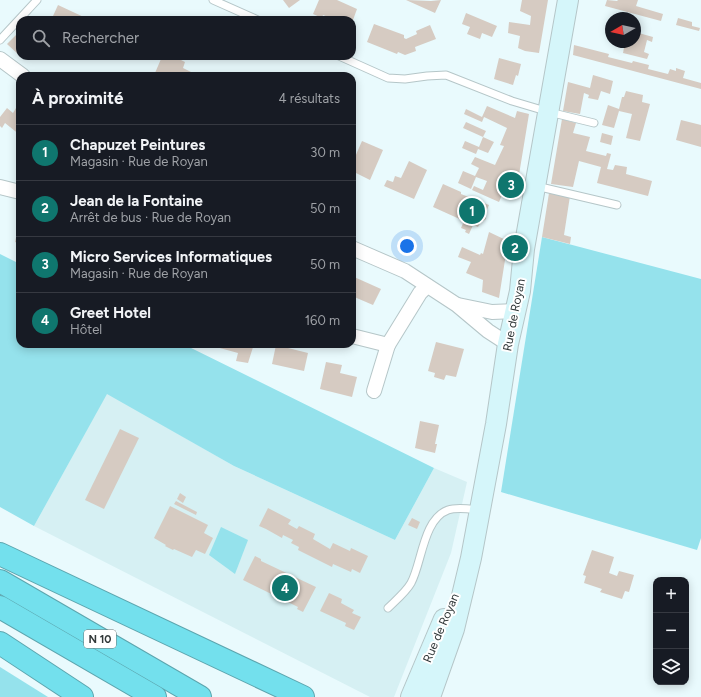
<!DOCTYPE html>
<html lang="fr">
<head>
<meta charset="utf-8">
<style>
	body { margin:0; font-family:Figtree,sans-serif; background:#20242c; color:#f1f3f6 }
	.controls { position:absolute; right:12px; bottom:12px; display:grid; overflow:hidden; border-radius:8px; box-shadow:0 2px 10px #0003 }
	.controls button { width:36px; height:36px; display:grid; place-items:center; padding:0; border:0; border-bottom:1px solid #363941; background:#171b24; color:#f1f3f6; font:20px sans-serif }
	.compass { position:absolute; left:605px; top:12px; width:36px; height:36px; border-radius:50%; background:#171b24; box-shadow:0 2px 10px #0003; rotate:261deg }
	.you { position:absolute; left:407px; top:246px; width:14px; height:14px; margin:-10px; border:3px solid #fff; border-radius:50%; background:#1a73e8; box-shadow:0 0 0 6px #1a73e833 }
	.badge { display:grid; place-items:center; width:26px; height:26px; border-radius:50%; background:#0f766e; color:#fff; font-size:13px; font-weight:700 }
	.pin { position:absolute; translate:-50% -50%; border:2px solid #fff; box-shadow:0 1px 4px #0006 }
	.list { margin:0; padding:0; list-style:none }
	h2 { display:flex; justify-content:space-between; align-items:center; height:52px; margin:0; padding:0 16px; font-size:17px }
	h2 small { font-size:13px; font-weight:400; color:#9ea1a6 }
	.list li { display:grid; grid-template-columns:26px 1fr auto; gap:12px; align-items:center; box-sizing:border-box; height:56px; padding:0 16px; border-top:1px solid #363941 }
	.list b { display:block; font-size:15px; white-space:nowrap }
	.list p { margin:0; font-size:13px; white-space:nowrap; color:#9ea1a6 }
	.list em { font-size:13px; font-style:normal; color:#9ea1a6 }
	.icon { flex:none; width:22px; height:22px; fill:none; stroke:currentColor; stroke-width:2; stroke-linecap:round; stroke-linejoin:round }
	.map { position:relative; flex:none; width:701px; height:697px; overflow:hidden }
	.search { position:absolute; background:#171b24; box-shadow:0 2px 10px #0003; left:16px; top:16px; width:340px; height:44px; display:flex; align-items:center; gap:10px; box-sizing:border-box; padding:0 14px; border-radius:12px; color:#9ea1a6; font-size:15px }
	.panel { position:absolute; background:#171b24; box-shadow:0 2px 10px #0003; left:16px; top:72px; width:340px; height:276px; border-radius:12px }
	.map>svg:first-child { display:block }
	.built { fill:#d6f0f3 }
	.green { fill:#95e2ec }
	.building { fill:#d6cbc2 }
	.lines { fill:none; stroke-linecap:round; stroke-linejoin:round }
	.lane-casing { stroke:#b5c6c8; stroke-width:9 }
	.street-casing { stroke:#b5c6c8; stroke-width:16 }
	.secondary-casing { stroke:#b5c6c8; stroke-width:22 }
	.highway-casing { stroke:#5ca5ae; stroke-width:24 }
	.lane { stroke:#fff; stroke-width:7 }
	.street { stroke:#fff; stroke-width:14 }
	.secondary { stroke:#d5f6fa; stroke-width:20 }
	.highway { stroke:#73e0ed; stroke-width:22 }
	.labels { text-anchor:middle; stroke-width:4; stroke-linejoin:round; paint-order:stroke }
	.shield { fill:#fff; stroke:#6f7474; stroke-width:1 }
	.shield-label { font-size:11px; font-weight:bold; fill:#313839 }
	.street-label { font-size:12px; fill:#313839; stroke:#fff }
</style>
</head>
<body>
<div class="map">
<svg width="701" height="697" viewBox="0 0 701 697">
	<rect width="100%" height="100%" fill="#e9fafd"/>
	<path class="built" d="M107,393L234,466L395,540L434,468L467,482L451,553L394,697H370L34,526Z"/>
	<g class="green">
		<path d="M542,237L701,279V538L697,550L501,492Z"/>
		<path d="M0,254L20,264V344H183L434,468L395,540L234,466L107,394L34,526L0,507Z"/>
		<path d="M221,527L248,540L235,574L209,555Z"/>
		<path d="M0,667L48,697H0Z"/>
	</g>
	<g class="building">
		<path d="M283,0H300L289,8Z"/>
		<path d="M319,0H337L357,9L353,20H336L323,15L322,18L313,14Z"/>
		<path d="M406,0L431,1L441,0L435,13Z"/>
		<path d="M522,0H548L539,53L525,51L518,48L520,36L508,33L509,22L530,25L531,16L520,11Z"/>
		<path d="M607,0L617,1L618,0H638L636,6L663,14L661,21L605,6Z"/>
		<path d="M58,5L88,19L87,20H61L53,16Z"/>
		<path d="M466,13L497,26L492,37L482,33L480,39L467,34L470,27L462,24Z"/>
		<path d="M678,18L692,22V26L700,28L699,31L676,25Z"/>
		<path d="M374,24L404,35V38L406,39L417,34L416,31L430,25L436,39L415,47L416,51L405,55L398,52L397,54L367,42Z"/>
		<path d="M20,31V54L19,55L7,44Z"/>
		<path d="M635,32L653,37L652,42L647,40L644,52L649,54L647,59L623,53L625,42H635Z"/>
		<path d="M574,45L609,54L608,57L632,63L633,61L649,65L648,69L668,74L670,69L676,71V68L685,71L683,78L701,83V89L573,55Z"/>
		<path d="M167,56H173L185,62L183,68L191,72L190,76H162L155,73L161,59L165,60Z"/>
		<path d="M499,58L521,64L518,76L516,75L513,85L494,79Z"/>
		<path d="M593,75L613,81L610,94L601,91L598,100L588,98L589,95L584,93L580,114L563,111L568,82L590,88Z"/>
		<path d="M626,91L643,95L642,102L650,104L640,141L626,138L632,114L619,111L614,128L602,125L608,105L619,109L622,97H624Z"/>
		<path d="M487,106L515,118L517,111L529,114L516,193L505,188L499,202L472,190L474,186L483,190L487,181L476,177L471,189L458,183L463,171L475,176L479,168L471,164L475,157L495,165L504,146L500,145L507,128L484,117L482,122L464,114L466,109L482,117Z"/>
		<path d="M7,108L13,113L16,108L20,111V135L5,123L2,128L0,126V117Z"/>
		<path d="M562,119L576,123L573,133L590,137L586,151L606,156L607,153L611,154L607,169L613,170L615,165L627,167L626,174L652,181L648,196L597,183L601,167L579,161L573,187L551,184Z"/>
		<path d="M681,120L701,125V147L676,140Z"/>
		<path d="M466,122L486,131L483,137L463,128Z"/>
		<path d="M602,133L613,136L611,145L600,142Z"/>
		<path d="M483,137L494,142L488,153L478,149L476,154L462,148L465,141L479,147Z"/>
		<path d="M362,141L383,150L370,180L352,171V164Z"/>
		<path d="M409,161L427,170L414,199L384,186L387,180L393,182L395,176L401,178Z"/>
		<path d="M443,184L461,192V194L489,205L485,214L486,217V219L483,221H481L478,227L473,225L469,234L465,232L466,230L461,228L464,221L433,207Z"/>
		<path d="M549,193L570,196L564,235L571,237L570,244L542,237Z"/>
		<path d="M19,224H20V244L15,242Z"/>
		<path d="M489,232L508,241L499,298L482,292L483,280L466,273L471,262L458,257L462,247L480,255L481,253L483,254Z"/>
		<path d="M352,276L381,289L373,305L352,296Z"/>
		<path d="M436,342L464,349L456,377L446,375L444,380L434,377L435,373L428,371Z"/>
		<path d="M216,344H254L248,363L236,361L238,353L216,347Z"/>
		<path d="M276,345L308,353L304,371L272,364Z"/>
		<path d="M326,362L342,365L340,373L357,377L352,397L320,389Z"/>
		<path d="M420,421L439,425L435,444H437L435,453L415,448Z"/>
		<path d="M120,429L139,438L104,509L85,500Z"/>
		<path d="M180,493L186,497L183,503L177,499Z"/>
		<path d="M176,501L197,512L196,515L174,504Z"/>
		<path d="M170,506L208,525L204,533L213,538L205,554L196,550L192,557L174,549L173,550L165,546L166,545L154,538Z"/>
		<path d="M268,508L291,520L288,524L297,529L299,526L315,534L313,539L330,549L333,543L350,551L351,548L368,556L360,573L352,569L351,572L333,564L332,567L298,550L299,547L291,543L293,540L283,535L282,538L266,529L259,526Z"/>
		<path d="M412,518L420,522L417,529L408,525Z"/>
		<path d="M592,550L614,557L609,573L617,576L619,571L634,575L629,592L625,591L622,599L600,592L602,589L584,583L586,576L583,575Z"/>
		<path d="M255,556L261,559V561L316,587L303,612L297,609L298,607L243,580Z"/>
		<path d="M329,593L342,599L341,603L354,610L352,613L361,617L354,630L345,626L346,623L320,611Z"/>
	</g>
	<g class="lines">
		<g class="lane-casing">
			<g id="lane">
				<path d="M213,0L258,20"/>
				<path d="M0,40L37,0"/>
				<path d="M339,56L388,78L405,79L427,76L446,75L512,101L549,112L594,123"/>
				<path d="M536,186L617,205"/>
				<path d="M388,608C395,601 406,592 411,583C422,563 423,519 448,510C457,507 469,509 479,510"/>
			</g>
		</g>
		<g class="street-casing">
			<g id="street">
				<path d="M0,59L23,76"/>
				<path d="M0,187L20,192"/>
				<path d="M352,248L405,271L457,305L488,331L508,344"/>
				<path d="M458,305L492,312L514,311"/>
				<path d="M352,336L388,345L420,293L427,286"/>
				<path d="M374,391L388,345"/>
			</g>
		</g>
		<g class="secondary-casing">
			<g id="secondary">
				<path d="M411,697L444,619"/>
				<path d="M430,697L454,629L471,558L496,424L508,344L520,291L524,249L568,0"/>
			</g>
		</g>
		<g class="highway-casing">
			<g id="highway">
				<path d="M0,554L303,697"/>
				<path d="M0,581L200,697"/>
				<path d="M0,607L155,697"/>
				<path d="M0,643L82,697"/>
			</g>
		</g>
		<use href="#lane" class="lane"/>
		<use href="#street" class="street"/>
		<use href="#secondary" class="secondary"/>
		<use href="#highway" class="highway"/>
	</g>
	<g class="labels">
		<rect class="shield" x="84" y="630" width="32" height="18" rx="3"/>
		<g class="shield-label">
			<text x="100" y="643">N 10</text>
		</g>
		<g class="street-label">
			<text transform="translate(514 315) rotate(-79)" y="4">Rue de Royan</text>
			<text transform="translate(441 628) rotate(-67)" y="4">Rue de Royan</text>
		</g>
	</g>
</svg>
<div class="controls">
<button>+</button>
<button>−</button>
<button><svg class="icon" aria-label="layers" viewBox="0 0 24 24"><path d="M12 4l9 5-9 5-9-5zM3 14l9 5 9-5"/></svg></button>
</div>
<svg class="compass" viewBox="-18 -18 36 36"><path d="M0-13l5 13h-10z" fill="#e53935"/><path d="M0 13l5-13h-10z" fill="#9ea1a6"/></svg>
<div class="you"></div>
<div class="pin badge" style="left:472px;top:211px">1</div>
<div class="pin badge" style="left:515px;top:248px">2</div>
<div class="pin badge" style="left:511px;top:185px">3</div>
<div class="pin badge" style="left:285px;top:588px">4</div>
<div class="search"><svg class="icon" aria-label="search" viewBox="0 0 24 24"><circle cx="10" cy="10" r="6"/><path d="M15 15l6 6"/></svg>Rechercher</div>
<section class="panel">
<h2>À proximité<small>4 résultats</small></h2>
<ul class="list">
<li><span class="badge">1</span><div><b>Chapuzet Peintures</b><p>Magasin · Rue de Royan</p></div><em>30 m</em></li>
<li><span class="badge">2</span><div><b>Jean de la Fontaine</b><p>Arrêt de bus · Rue de Royan</p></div><em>50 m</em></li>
<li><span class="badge">3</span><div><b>Micro Services Informatiques</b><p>Magasin · Rue de Royan</p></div><em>50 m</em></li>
<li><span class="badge">4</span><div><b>Greet Hotel</b><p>Hôtel</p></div><em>160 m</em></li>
</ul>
</section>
</div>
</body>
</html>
